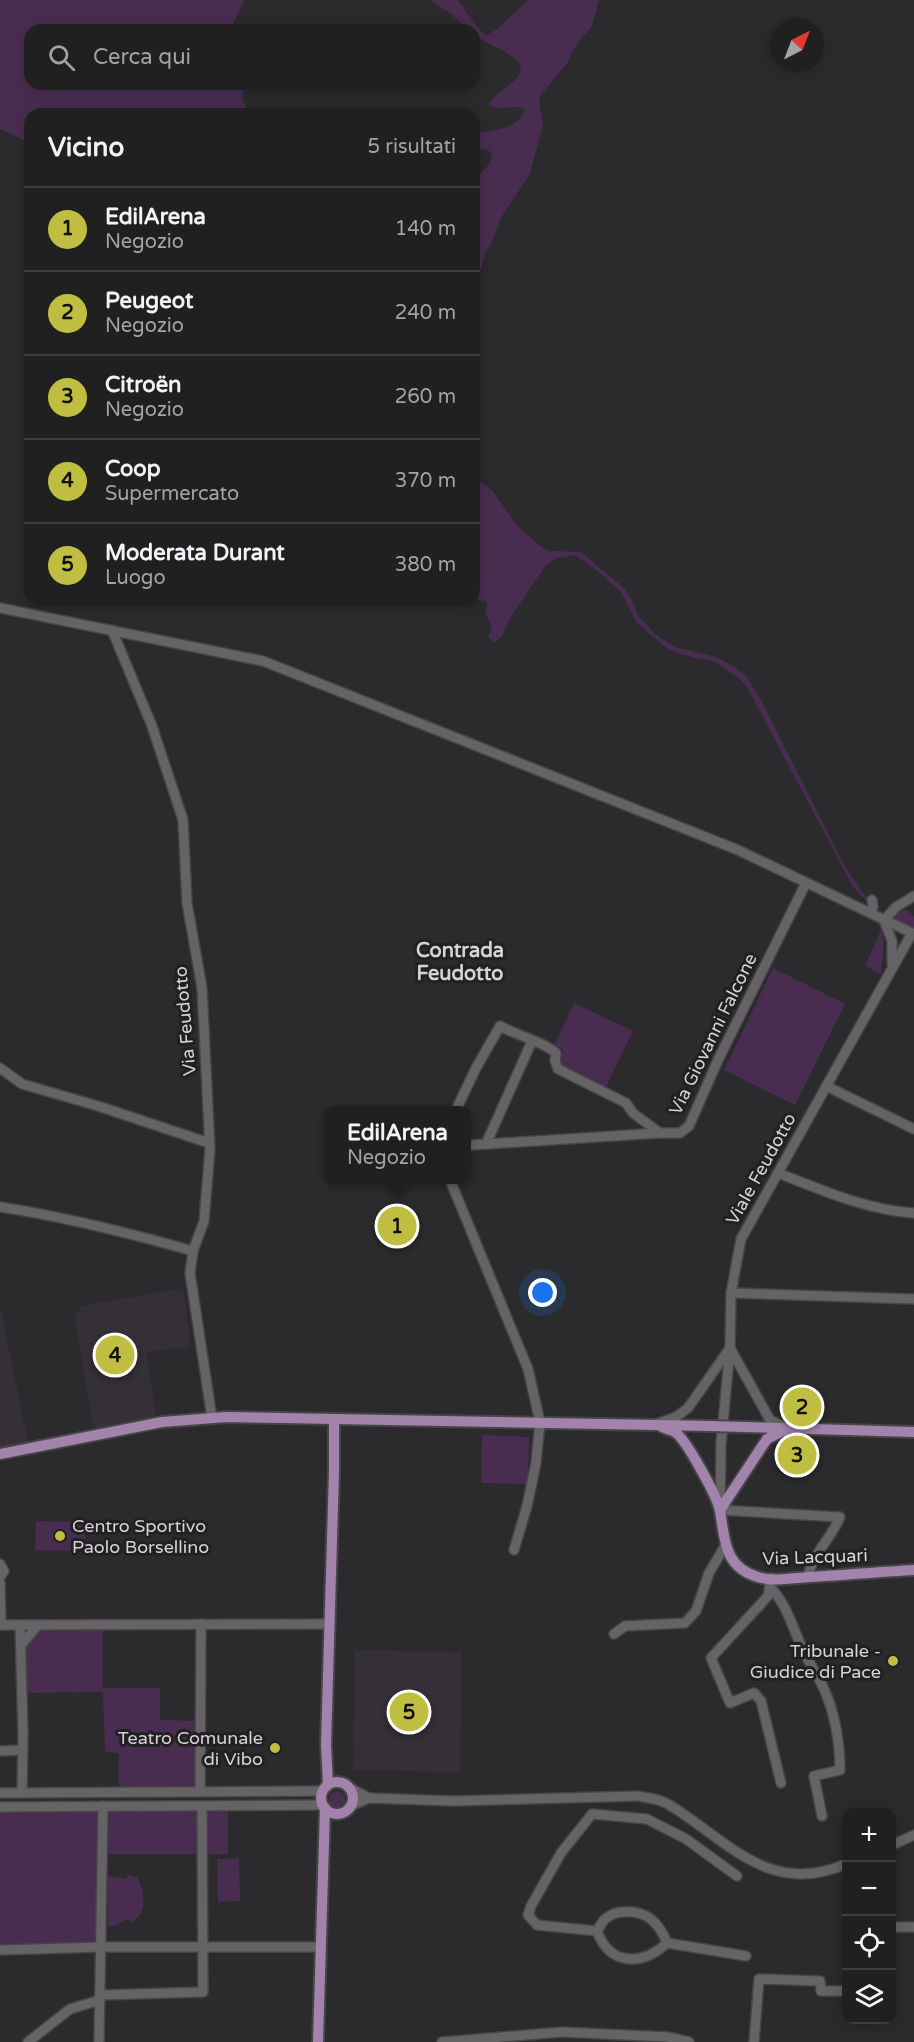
<!DOCTYPE html>
<html lang="it">
<head>
<meta charset="utf-8">
<style>
	body { margin:0; font-family:"Varela Round",sans-serif; background:#28282a; color:#f1f3f6 }
	.controls { position:absolute; right:18px; bottom:18px; display:grid; overflow:hidden; border-radius:12px; box-shadow:0 3px 15px #0003 }
	.controls button { width:54px; height:54px; display:grid; place-items:center; padding:0; border:0; border-bottom:2px solid #3d3e3f; background:#202021; color:#f1f3f6; font:30px sans-serif }
	.compass { position:absolute; left:770px; top:18px; width:54px; height:54px; border-radius:50%; background:#202021; box-shadow:0 3px 15px #0003; rotate:42deg }
	.you { position:absolute; left:543px; top:1293px; width:21px; height:21px; margin:-15px; border:4px solid #fff; border-radius:50%; background:#1a73e8; box-shadow:0 0 0 9px #1a73e833 }
	.badge { display:grid; place-items:center; width:39px; height:39px; border-radius:50%; background:#c0be40; color:#111; font-size:20px; font-weight:700 }
	.pin { position:absolute; translate:-50% -50%; border:3px solid #fff; box-shadow:0 2px 6px #0006 }
	.popup { position:absolute; left:324px; top:1106px; width:147px; height:78px; box-sizing:border-box; display:grid; place-content:center; border-radius:12px; background:#202021; filter:drop-shadow(0 2px 4px #0005); font-size:20px; white-space:nowrap; color:#a2a3a5 }
	.popup b { font-size:22px; color:#f1f3f6 }
	.popup::after { content:''; position:absolute; left:50%; top:100%; margin-left:-12px; border:12px solid transparent; border-top-color:#202021 }
	.list { margin:0; padding:0; list-style:none }
	h2 { display:flex; justify-content:space-between; align-items:center; height:78px; margin:0; padding:0 24px; font-size:26px }
	h2 small { font-size:20px; font-weight:400; color:#a2a3a5 }
	.list li { display:grid; grid-template-columns:39px 1fr auto; gap:18px; align-items:center; box-sizing:border-box; height:84px; padding:0 24px; border-top:2px solid #3d3e3f }
	.list b { display:block; font-size:22px; white-space:nowrap }
	.list p { margin:0; font-size:20px; white-space:nowrap; color:#a2a3a5 }
	.list em { font-size:20px; font-style:normal; color:#a2a3a5 }
	.icon { flex:none; width:33px; height:33px; fill:none; stroke:currentColor; stroke-width:2; stroke-linecap:round; stroke-linejoin:round }
	.map { position:relative; flex:none; width:914px; height:2042px; overflow:hidden }
	.search { position:absolute; background:#202021; box-shadow:0 3px 15px #0003; left:24px; top:24px; width:456px; height:66px; display:flex; align-items:center; gap:15px; box-sizing:border-box; padding:0 21px; border-radius:18px; color:#a2a3a5; font-size:22px }
	.panel { position:absolute; background:#202021; box-shadow:0 3px 15px #0003; left:24px; top:108px; width:456px; height:498px; border-radius:18px }
	.map>svg:first-child { display:block }
	.built { fill:#353037 }
	.green { fill:#492d51 }
	.lines { fill:none; stroke-linecap:round; stroke-linejoin:round }
	.minor-casing { stroke:#464546; stroke-width:12 }
	.major-casing { stroke:#464546; stroke-width:14 }
	.minor { stroke:#656366; stroke-width:9 }
	.major { stroke:#a283ac; stroke-width:10 }
	.major-bridge-casing { stroke:#464546; stroke-width:14; stroke-linecap:butt }
	.major-bridge { stroke:#a283ac; stroke-width:10 }
	.poi-dot { fill:#c0be40; stroke:#222022; stroke-width:2 }
	.labels { text-anchor:middle; stroke-width:6; stroke-linejoin:round; paint-order:stroke }
	.street-label { font-size:18px; fill:#d5d4d5; stroke:#222022 }
	.poi-label { font-size:18px; fill:#d5d4d5; stroke:#222022; text-anchor:end }
	.neighbourhood-label { font-size:20px; font-weight:bold; fill:#d5d4d5; stroke:#222022 }
</style>
</head>
<body>
<div class="map">
<svg width="914" height="2042" viewBox="0 0 914 2042">
	<rect width="100%" height="100%" fill="#2b2a2c"/>
	<g class="built">
		<path d="M183,1288L191,1347L146,1352L157,1423L95,1435L75,1319L81,1306Z"/>
		<path d="M0,1305L29,1448L0,1454Z"/>
		<path d="M355,1650L462,1652L460,1772L353,1770Z"/>
	</g>
	<g class="green">
		<path d="M0,0H244L233,24L216,30H30V84H245L242,100L251,114H128L116,109L107,114H30V143L0,129Z"/>
		<path d="M431,0H458L479,29L486,35L496,30L528,0H599L592,26L576,45L567,63L540,96L539,103L543,125L530,174L502,216L493,239L485,255L474,290V186L480,174L490,163L492,153L486,149L474,151V133C490,131 520,130 524,109C513,103 499,113 489,105C495,89 520,85 521,67C512,49 488,47 474,34V30H469L451,14Z"/>
		<path d="M474,478L491,489L519,528L543,548L551,551L581,552L625,589L631,598L638,616L655,634L675,647L717,657L736,668L747,677L761,700L844,865L870,903L858,893L852,885L747,687L740,679L718,664L710,660L695,658L674,652L664,646L637,623L621,592L600,573L575,555L557,558L546,565L508,621L502,636L494,643L488,637L492,627L485,612L487,607V602L474,598Z"/>
		<path d="M907,910L914,916V928L892,918L898,911Z"/>
		<path d="M881,930L884,942L881,974L865,966Z"/>
		<path d="M773,968L845,1004L795,1105L724,1070Z"/>
		<path d="M574,1003L633,1031L605,1089L560,1066L559,1059L564,1050L554,1045Z"/>
		<path d="M482,1435L529,1437L528,1484L481,1483Z"/>
		<path d="M36,1521L86,1522L85,1551L35,1550Z"/>
		<path d="M38,1625H103V1688H160V1720L201,1721L200,1792L119,1793V1753L105,1752L103,1692L22,1693L21,1645Z"/>
		<circle cx="337" cy="1799" r="8"/>
		<path d="M228,1806V1854H103L101,1947L0,1950V1807Z"/>
		<path d="M239,1858L240,1901L218,1902L217,1859Z"/>
		<path d="M128,1875L137,1877C144,1890 149,1915 131,1922L128,1919L114,1926H108V1876L126,1879Z"/>
	</g>
	<g class="lines">
		<g class="minor-casing">
			<g id="minor">
				<path d="M0,608L263,661L738,850L914,934"/>
				<path d="M112,630L152,726L183,820L187,903L202,988L210,1149L204,1221L193,1251L190,1273L212,1418"/>
				<path d="M870,913L873,907L872,900"/>
				<path d="M892,963V941L884,920L896,907L914,896"/>
				<path d="M0,1068L22,1084L98,1106L209,1143"/>
				<path d="M826,1086L914,1129"/>
				<path d="M456,1110L476,1068L500,1026C516,1035 544,1042 556,1053L555,1061L558,1069L626,1103L633,1113L660,1133"/>
				<path d="M486,1144L532,1041"/>
				<path d="M466,1147L472,1145L660,1133H680L689,1126L718,1060L806,883"/>
				<path d="M778,1173C822,1190 866,1210 914,1213"/>
				<path d="M450,1180L528,1369L540,1422L536,1463L527,1506L514,1550"/>
				<path d="M0,1207C66,1217 129,1233 193,1251"/>
				<path d="M731,1293L914,1299"/>
				<path d="M657,1424L676,1417L688,1408L730,1348L770,1420L785,1427"/>
				<path d="M0,1564L4,1571L0,1577"/>
				<path d="M808,1577C812,1554 831,1539 840,1517L720,1510L721,1444L730,1348L731,1293L741,1239L912,933"/>
				<path d="M771,1578L768,1596L711,1658L730,1703L754,1693L761,1701L781,1783"/>
				<path d="M0,1583L1,1625"/>
				<path d="M770,1587C786,1603 793,1628 802,1648C808,1662 818,1675 824,1689C835,1713 840,1744 840,1770L814,1776L822,1816"/>
				<path d="M0,1625L329,1624"/>
				<path d="M20,1625L23,1733L22,1793"/>
				<path d="M614,1634L625,1626L685,1623L696,1611L709,1573L725,1546"/>
				<path d="M21,1645L38,1625"/>
				<path d="M0,1751L23,1750"/>
				<path d="M350,1788L369,1798"/>
				<path d="M200,1792L201,1624"/>
				<path d="M0,1793L323,1791"/>
				<path d="M351,1806L369,1798L453,1801L638,1796C646,1798 654,1798 661,1801C673,1805 685,1816 696,1823C745,1859 783,1891 846,1864"/>
				<path d="M0,1807L323,1805"/>
				<path d="M892,1845L914,1835"/>
				<path d="M892,1927H914"/>
				<path d="M597,1931L537,1925L528,1915L531,1906L561,1853L592,1814L647,1819L686,1839L737,1876"/>
				<path d="M667,1943C642,1966 610,1966 597,1931C599,1928 602,1922 605,1919C610,1915 617,1912 623,1912C646,1910 659,1922 667,1943L746,1956"/>
				<path d="M0,1950L101,1947H320"/>
				<path d="M100,1995L203,1992L202,1806"/>
				<path d="M28,2042L70,2009L100,2000"/>
				<path d="M99,2042L103,1806"/>
				<path d="M442,2042L562,2032L668,2037L689,2042"/>
				<path d="M754,2042L759,1979L820,1981L821,1991H846"/>
			</g>
		</g>
		<g class="major-casing">
			<g id="major">
				<path d="M662,1427C666,1429 671,1430 675,1432C686,1439 718,1498 720,1511C725,1540 724,1567 758,1577C773,1582 793,1578 809,1577C844,1575 879,1572 914,1570"/>
				<path d="M744,1427L914,1432"/>
				<path d="M0,1454L162,1422L226,1417L711,1426"/>
				<path d="M720,1510L767,1439L787,1429"/>
				<circle cx="337" cy="1798" r="16"/>
				<path d="M328,1785L326,1745L334,1471V1419"/>
				<path d="M318,2042L325,1808"/>
			</g>
		</g>
		<use href="#minor" class="minor"/>
		<use href="#major" class="major"/>
		<g class="major-bridge-casing">
			<path id="major-bridge" d="M711,1426L744,1427"/>
		</g>
		<use href="#major-bridge" class="major-bridge"/>
	</g>
	<g class="poi-dot">
		<circle cx="60" cy="1536" r="6"/>
		<circle cx="893" cy="1661" r="6"/>
		<circle cx="275" cy="1748" r="6"/>
	</g>
	<g class="labels">
		<g class="street-label">
			<text transform="translate(185 1021) rotate(-95)" y="6">Via Feudotto</text>
			<text transform="translate(713 1034) rotate(-64)" y="6">Via Giovanni Falcone</text>
			<text transform="translate(761 1169) rotate(-61)" y="6">Viale Feudotto</text>
			<text transform="translate(815 1557) rotate(-2)" y="6">Via Lacquari</text>
		</g>
		<g class="poi-label">
			<text x="72" y="1532" text-anchor="start">Centro Sportivo<tspan x="72" dy="21">Paolo Borsellino</tspan></text>
			<text x="881" y="1657">Tribunale -<tspan x="881" dy="21">Giudice di Pace</tspan></text>
			<text x="263" y="1744">Teatro Comunale<tspan x="263" dy="21">di Vibo</tspan></text>
		</g>
		<g class="neighbourhood-label">
			<text x="460" y="957">Contrada<tspan x="460" dy="23">Feudotto</tspan></text>
		</g>
	</g>
</svg>
<div class="controls">
<button>+</button>
<button>−</button>
<button><svg class="icon" aria-label="locate" viewBox="0 0 24 24"><circle cx="12" cy="12" r="6"/><path d="M12 2v4M12 18v4M2 12h4M18 12h4"/></svg></button>
<button><svg class="icon" aria-label="layers" viewBox="0 0 24 24"><path d="M12 4l9 5-9 5-9-5zM3 14l9 5 9-5"/></svg></button>
</div>
<svg class="compass" viewBox="-18 -18 36 36"><path d="M0-13l5 13h-10z" fill="#e53935"/><path d="M0 13l5-13h-10z" fill="#a2a3a5"/></svg>
<div class="you"></div>
<div class="pin badge" style="left:397px;top:1226px">1</div>
<div class="popup"><b>EdilArena</b>Negozio</div>
<div class="pin badge" style="left:802px;top:1407px">2</div>
<div class="pin badge" style="left:797px;top:1455px">3</div>
<div class="pin badge" style="left:115px;top:1355px">4</div>
<div class="pin badge" style="left:409px;top:1712px">5</div>
<div class="search"><svg class="icon" aria-label="search" viewBox="0 0 24 24"><circle cx="10" cy="10" r="6"/><path d="M15 15l6 6"/></svg>Cerca qui</div>
<section class="panel">
<h2>Vicino<small>5 risultati</small></h2>
<ul class="list">
<li><span class="badge">1</span><div><b>EdilArena</b><p>Negozio</p></div><em>140 m</em></li>
<li><span class="badge">2</span><div><b>Peugeot</b><p>Negozio</p></div><em>240 m</em></li>
<li><span class="badge">3</span><div><b>Citroën</b><p>Negozio</p></div><em>260 m</em></li>
<li><span class="badge">4</span><div><b>Coop</b><p>Supermercato</p></div><em>370 m</em></li>
<li><span class="badge">5</span><div><b>Moderata Durant</b><p>Luogo</p></div><em>380 m</em></li>
</ul>
</section>
</div>
</body>
</html>
